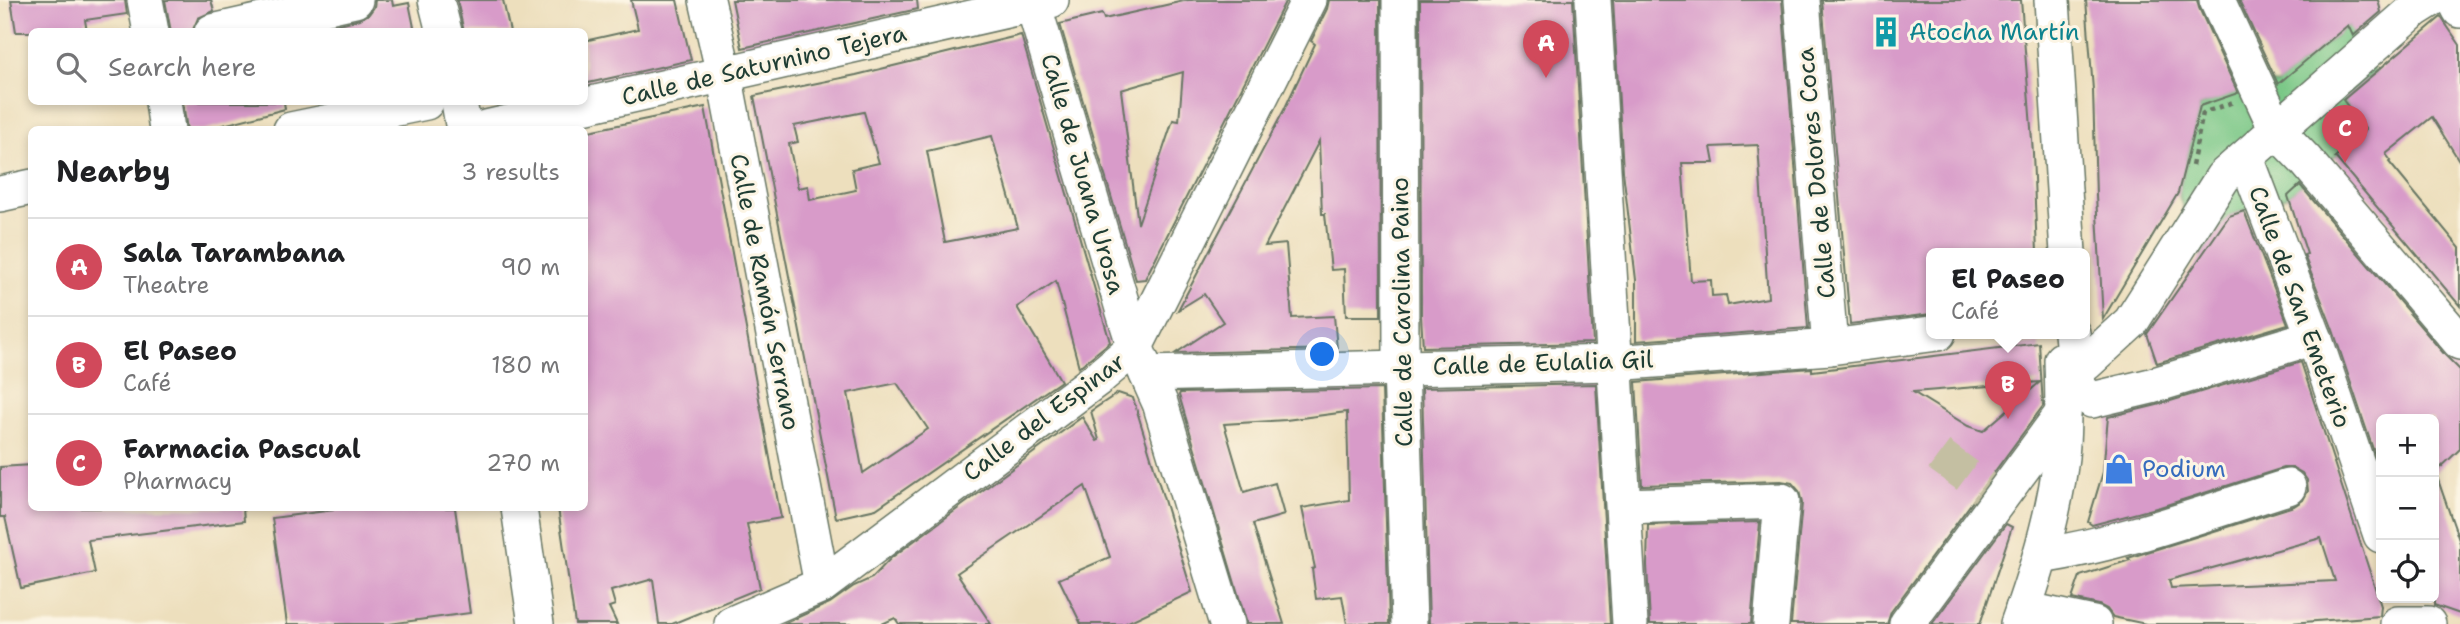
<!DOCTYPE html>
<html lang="en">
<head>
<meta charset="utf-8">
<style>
	body { margin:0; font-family:"Shantell Sans",sans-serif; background:#f2f2f2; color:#202124 }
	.controls { position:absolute; right:21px; bottom:21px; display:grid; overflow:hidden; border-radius:10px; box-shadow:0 4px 10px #0003 }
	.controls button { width:63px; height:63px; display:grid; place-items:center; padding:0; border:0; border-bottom:2px solid #e0e0e0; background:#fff; color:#202124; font:35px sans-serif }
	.you { position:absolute; left:1323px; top:355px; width:24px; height:24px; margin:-18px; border:5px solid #fff; border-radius:50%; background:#1a73e8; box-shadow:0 0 0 10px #1a73e833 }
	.badge { display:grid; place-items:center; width:46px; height:46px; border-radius:50%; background:#d1495b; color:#fff; font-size:23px; font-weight:700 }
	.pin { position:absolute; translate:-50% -58px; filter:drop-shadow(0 2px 4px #0008) }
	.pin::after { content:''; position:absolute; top:37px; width:24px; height:21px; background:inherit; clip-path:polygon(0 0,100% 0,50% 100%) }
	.popup { position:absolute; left:1926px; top:248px; width:164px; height:91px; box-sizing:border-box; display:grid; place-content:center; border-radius:10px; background:#fff; filter:drop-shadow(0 2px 5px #0005); font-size:23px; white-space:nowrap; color:#757577 }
	.popup b { font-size:26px; color:#202124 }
	.popup::after { content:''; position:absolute; left:50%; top:100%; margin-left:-14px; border:14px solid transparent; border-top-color:#fff }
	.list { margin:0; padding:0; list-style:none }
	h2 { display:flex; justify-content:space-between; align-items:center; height:91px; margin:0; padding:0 28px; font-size:30px }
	h2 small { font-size:23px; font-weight:400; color:#757577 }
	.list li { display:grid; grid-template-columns:46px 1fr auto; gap:21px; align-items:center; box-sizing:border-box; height:98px; padding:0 28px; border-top:2px solid #e0e0e0 }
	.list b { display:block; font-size:26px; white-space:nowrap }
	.list p { margin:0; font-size:23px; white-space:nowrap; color:#757577 }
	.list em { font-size:23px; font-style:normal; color:#757577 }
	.icon { flex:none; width:38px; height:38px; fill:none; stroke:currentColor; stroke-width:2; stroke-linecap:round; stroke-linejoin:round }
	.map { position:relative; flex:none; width:2460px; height:624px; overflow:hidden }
	.search { position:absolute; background:#fff; box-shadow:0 4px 10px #0003; left:28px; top:28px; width:560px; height:77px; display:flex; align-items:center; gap:18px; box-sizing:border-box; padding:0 24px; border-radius:10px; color:#757577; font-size:26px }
	.panel { position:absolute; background:#fff; box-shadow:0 4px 10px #0003; left:28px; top:126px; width:560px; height:385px; border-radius:10px }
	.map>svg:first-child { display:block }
	.green { fill:#79c786; stroke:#4c825d; stroke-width:2 }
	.building { fill:#d89bc9; fill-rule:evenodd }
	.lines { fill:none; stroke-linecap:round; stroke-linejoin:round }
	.minor-tunnel { stroke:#c4bfa2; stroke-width:35; stroke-dasharray:35 18; stroke-linecap:butt }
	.minor-casing { stroke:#677664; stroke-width:38 }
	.path { stroke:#677664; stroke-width:4.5; stroke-dasharray:5 5; stroke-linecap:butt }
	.minor { stroke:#fff; stroke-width:35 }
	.labels { text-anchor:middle; stroke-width:6; stroke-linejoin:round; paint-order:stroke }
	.culture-label { font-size:24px; fill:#0d838f; stroke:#fcf5e5; text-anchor:start }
	.street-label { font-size:24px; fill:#1f3d34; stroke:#fcf5e5 }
	.shop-label { font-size:24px; fill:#366cbe; stroke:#fcf5e5; text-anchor:start }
</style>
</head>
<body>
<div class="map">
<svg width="2460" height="624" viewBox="0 0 2460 624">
	<rect width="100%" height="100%" fill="#fcf5e5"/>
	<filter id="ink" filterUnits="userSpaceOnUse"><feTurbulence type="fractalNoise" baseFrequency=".0143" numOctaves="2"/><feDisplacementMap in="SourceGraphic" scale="14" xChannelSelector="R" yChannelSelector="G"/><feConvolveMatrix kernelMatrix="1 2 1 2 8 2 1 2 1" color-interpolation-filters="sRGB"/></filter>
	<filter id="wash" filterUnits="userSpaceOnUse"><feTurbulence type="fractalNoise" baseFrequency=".00686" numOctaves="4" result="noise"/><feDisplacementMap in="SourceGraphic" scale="28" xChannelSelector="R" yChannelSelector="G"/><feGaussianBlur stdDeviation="1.57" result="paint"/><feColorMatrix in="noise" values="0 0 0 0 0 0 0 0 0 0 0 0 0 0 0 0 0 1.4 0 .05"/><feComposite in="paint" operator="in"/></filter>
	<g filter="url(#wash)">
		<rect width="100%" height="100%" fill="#eddfbd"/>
		<path class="green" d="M2348,25L2375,72L2343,100L2366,130L2288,196L2229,216L2201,257L2178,193L2200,106L2265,82L2276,85Z"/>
		<g id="blocks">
			<g class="building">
				<path d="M11,0H125L127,14L85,20L87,32H16Z"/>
				<path d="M165,0H211L214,11L198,18L192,32H171Z"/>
				<path d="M375,0H392L393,6L409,3L415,32H306L360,19L369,14L374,7Z"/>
				<path d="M457,0H503L510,32H464Z"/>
				<path d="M631,0H677L691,60L584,84V41L638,29Z"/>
				<path d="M732,0H917L918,9L742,48Z"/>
				<path d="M1188,0H1286L1145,279L1136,280L1060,24L1102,14L1104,19ZM1183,72L1179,121L1173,120L1138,224L1121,90Z"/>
				<path d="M1329,0H1380L1381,316H1346L1344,269L1331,270L1325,214H1322L1319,141L1265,246L1286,244L1292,318L1334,316L1337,349L1176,353L1223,322L1204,294L1178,310L1284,110L1315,44L1311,41L1327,9Z"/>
				<path d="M1420,0H1573L1593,343L1423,347L1421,316Z"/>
				<path d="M1613,0H1782L1808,328L1636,341V280L1623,171ZM1758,145L1768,298L1728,305L1726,295L1712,296L1711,280L1691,281L1682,163H1714L1711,147Z"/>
				<path d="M1822,0H2021L2033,153L2037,253H1931V314L1850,324Z"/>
				<path d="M2086,0H2197L2199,8L2238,93L2200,106L2178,193L2103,319L2096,196L2093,90Z"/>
				<path d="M2239,0H2378L2381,12L2353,36L2348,25L2278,84Z"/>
				<path d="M2441,17L2460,45V162L2432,117L2386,154L2391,161L2389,162L2460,248V306L2335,157L2366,130L2343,100Z"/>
				<path d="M1021,35L1110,342L1079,367L1056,281L1017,307L1061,381L876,509L836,518L754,96L856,75ZM864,112L879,163L852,169L856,190L810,200L808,186L798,188L789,144L798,142L794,126ZM992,136L1018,228L945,242L927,151ZM897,383L928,429L863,473L848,393Z"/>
				<path d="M183,102H284L285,109L204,130H187Z"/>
				<path d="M705,107L781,518L747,524L760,588L672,624H659L653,579L611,591L615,605L609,607L617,624H575L558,508H584V132Z"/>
				<path d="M2300,185L2445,355L2460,370V449L2434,474V419H2381V473L2333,330L2304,255L2307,254L2288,196Z"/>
				<path d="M2244,211L2288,324L2157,363L2147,334L2229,216Z"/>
				<path d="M2039,343L2043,406L1891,612L1887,624H1791L1802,503L1799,491L1792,483L1781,481L1642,485L1636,382L1812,368V371ZM2040,382L1983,431L1968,426L1913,392Z"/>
				<path d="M2301,362L2381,606L2380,616L2278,624H2146L2113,617L2107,609L2099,605L2072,599L2080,576L2130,560L2128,558L2294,506L2303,500L2308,491L2307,480L2302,473L2293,468H2283L2160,507L2092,525L2088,522L2103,472L2108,417L2157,405ZM2321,538L2335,581L2171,588L2169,580Z"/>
				<path d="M1596,384L1610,624H1429L1422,388Z"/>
				<path d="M1382,389L1389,624H1347L1342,596L1316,599L1312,569L1315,568L1302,508L1349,500L1347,412L1286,420L1224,424L1244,492L1275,483L1284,515L1253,524L1284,624H1247L1179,395L1180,393Z"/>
				<path d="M1118,393L1133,398L1192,592L1124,624H1081L1059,579L1110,557L1085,486L957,573L991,624H899L895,618L882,624H783L830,603L854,586L872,578L891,558L1082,417L1097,441L1099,440L1091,411Z"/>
				<path d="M32,465V508H243L244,521L88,540L95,573L21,588L5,517H0V467Z"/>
				<path d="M2437,477L2460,543V614L2434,605V478Z"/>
				<path d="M333,508H455L470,613L389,624H287L272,518L333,510Z"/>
				<path d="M1760,522L1751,624H1650L1647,565L1648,525Z"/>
				<path d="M2006,524L2012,527L1980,624H1932Z"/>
			</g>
		</g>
	</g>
	<g filter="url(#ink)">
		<use href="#blocks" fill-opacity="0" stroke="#677664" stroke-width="2"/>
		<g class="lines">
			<path class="minor-tunnel" d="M1939,455L2000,500"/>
			<g class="minor-casing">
				<g id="minor">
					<path d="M145,0L151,32"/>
					<path d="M436,0L444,32"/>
					<path d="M707,0L724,74L822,585"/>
					<path d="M1032,0L1124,312L1135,347L1160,403L1227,624"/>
					<path d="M1400,0L1401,367L1409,624"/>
					<path d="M1593,0L1630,624"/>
					<path d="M1802,0L1830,347"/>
					<path d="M2052,0L2068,253"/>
					<path d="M2217,0L2278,132L2306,161L2460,342"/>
					<path d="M2455,0L2460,10"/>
					<path d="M212,32L355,0"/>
					<path d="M163,102L167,130"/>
					<path d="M459,102L464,130"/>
					<path d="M291,130L426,102"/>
					<path d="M477,130L1051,0"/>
					<path d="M2246,158L2314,337L2381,535"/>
					<path d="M0,194L32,187"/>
					<path d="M2072,333L2077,388L2092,400L2151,386L2314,337"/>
					<path d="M2074,361L2086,363L2131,322L2223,177L2414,10L2430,0"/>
					<path d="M1147,374L1614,363L1830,347L1938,333"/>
					<path d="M1624,506L1782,501L1771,624"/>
					<path d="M519,508L536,624"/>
					<path d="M2041,556C2125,543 2207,512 2288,487"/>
					<path d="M2023,609L2094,624"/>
					<path d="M732,624L822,585L1097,379L1135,347L1309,0"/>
					<path d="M1907,624L2063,413"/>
					<path d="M2018,624C2037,571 2055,513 2061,457C2064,425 2063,393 2062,360"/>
					<path d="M2398,624H2428"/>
				</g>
			</g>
			<path class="path" d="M2192,166L2203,113L2233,102"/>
			<use href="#minor" class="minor"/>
		</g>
	</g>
	<defs>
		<g id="building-bare" transform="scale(2.415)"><path d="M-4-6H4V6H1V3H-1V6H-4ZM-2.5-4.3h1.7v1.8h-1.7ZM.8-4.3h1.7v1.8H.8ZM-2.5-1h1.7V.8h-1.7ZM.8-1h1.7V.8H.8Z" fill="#0f9aa8" stroke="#fcf5e5" stroke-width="2.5" paint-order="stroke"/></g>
		<g id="shop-bare" transform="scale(2.415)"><path d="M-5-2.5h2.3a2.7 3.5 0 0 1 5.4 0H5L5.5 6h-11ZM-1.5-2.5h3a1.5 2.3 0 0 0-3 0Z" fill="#3f7fe0" stroke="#fcf5e5" stroke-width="2.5" paint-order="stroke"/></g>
	</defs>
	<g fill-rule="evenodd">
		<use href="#building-bare" x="1886" y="32"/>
		<use href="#shop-bare" x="2119" y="469"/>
	</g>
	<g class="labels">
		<g class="culture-label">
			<text x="1909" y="40">Atocha Martín</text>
		</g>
		<g class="street-label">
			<text transform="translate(764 65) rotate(-13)" y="8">Calle de Saturnino Tejera</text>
			<text transform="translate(1816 173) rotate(-95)" y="8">Calle de Dolores Coca</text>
			<text transform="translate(1083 174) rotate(74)" y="8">Calle de Juana Urosa</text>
			<text transform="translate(765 292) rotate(79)" y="8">Calle de Ramón Serrano</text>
			<text transform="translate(2300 307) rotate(70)" y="8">Calle de San Emeterio</text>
			<text transform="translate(1402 312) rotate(-91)" y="8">Calle de Carolina Paino</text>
			<text transform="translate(1543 363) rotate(-2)" y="8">Calle de Eulalia Gil</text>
			<text transform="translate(1044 417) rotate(-37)" y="8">Calle del Espinar</text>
		</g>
		<g class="shop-label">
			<text x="2142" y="477">Podium</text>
		</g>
	</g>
</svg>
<div class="controls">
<button>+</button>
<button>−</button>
<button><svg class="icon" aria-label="locate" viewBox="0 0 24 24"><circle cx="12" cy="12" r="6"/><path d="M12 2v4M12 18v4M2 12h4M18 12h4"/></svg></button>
</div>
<div class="you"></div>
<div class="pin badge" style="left:1546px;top:78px">A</div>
<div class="pin badge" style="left:2008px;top:419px">B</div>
<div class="popup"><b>El Paseo</b>Café</div>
<div class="pin badge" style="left:2345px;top:163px">C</div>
<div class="search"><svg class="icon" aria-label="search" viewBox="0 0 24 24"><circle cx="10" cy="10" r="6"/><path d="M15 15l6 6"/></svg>Search here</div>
<section class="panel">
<h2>Nearby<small>3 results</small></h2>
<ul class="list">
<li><span class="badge">A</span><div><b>Sala Tarambana</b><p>Theatre</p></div><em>90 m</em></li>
<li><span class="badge">B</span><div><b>El Paseo</b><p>Café</p></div><em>180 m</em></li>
<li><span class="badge">C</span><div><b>Farmacia Pascual</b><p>Pharmacy</p></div><em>270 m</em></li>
</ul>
</section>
</div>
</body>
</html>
